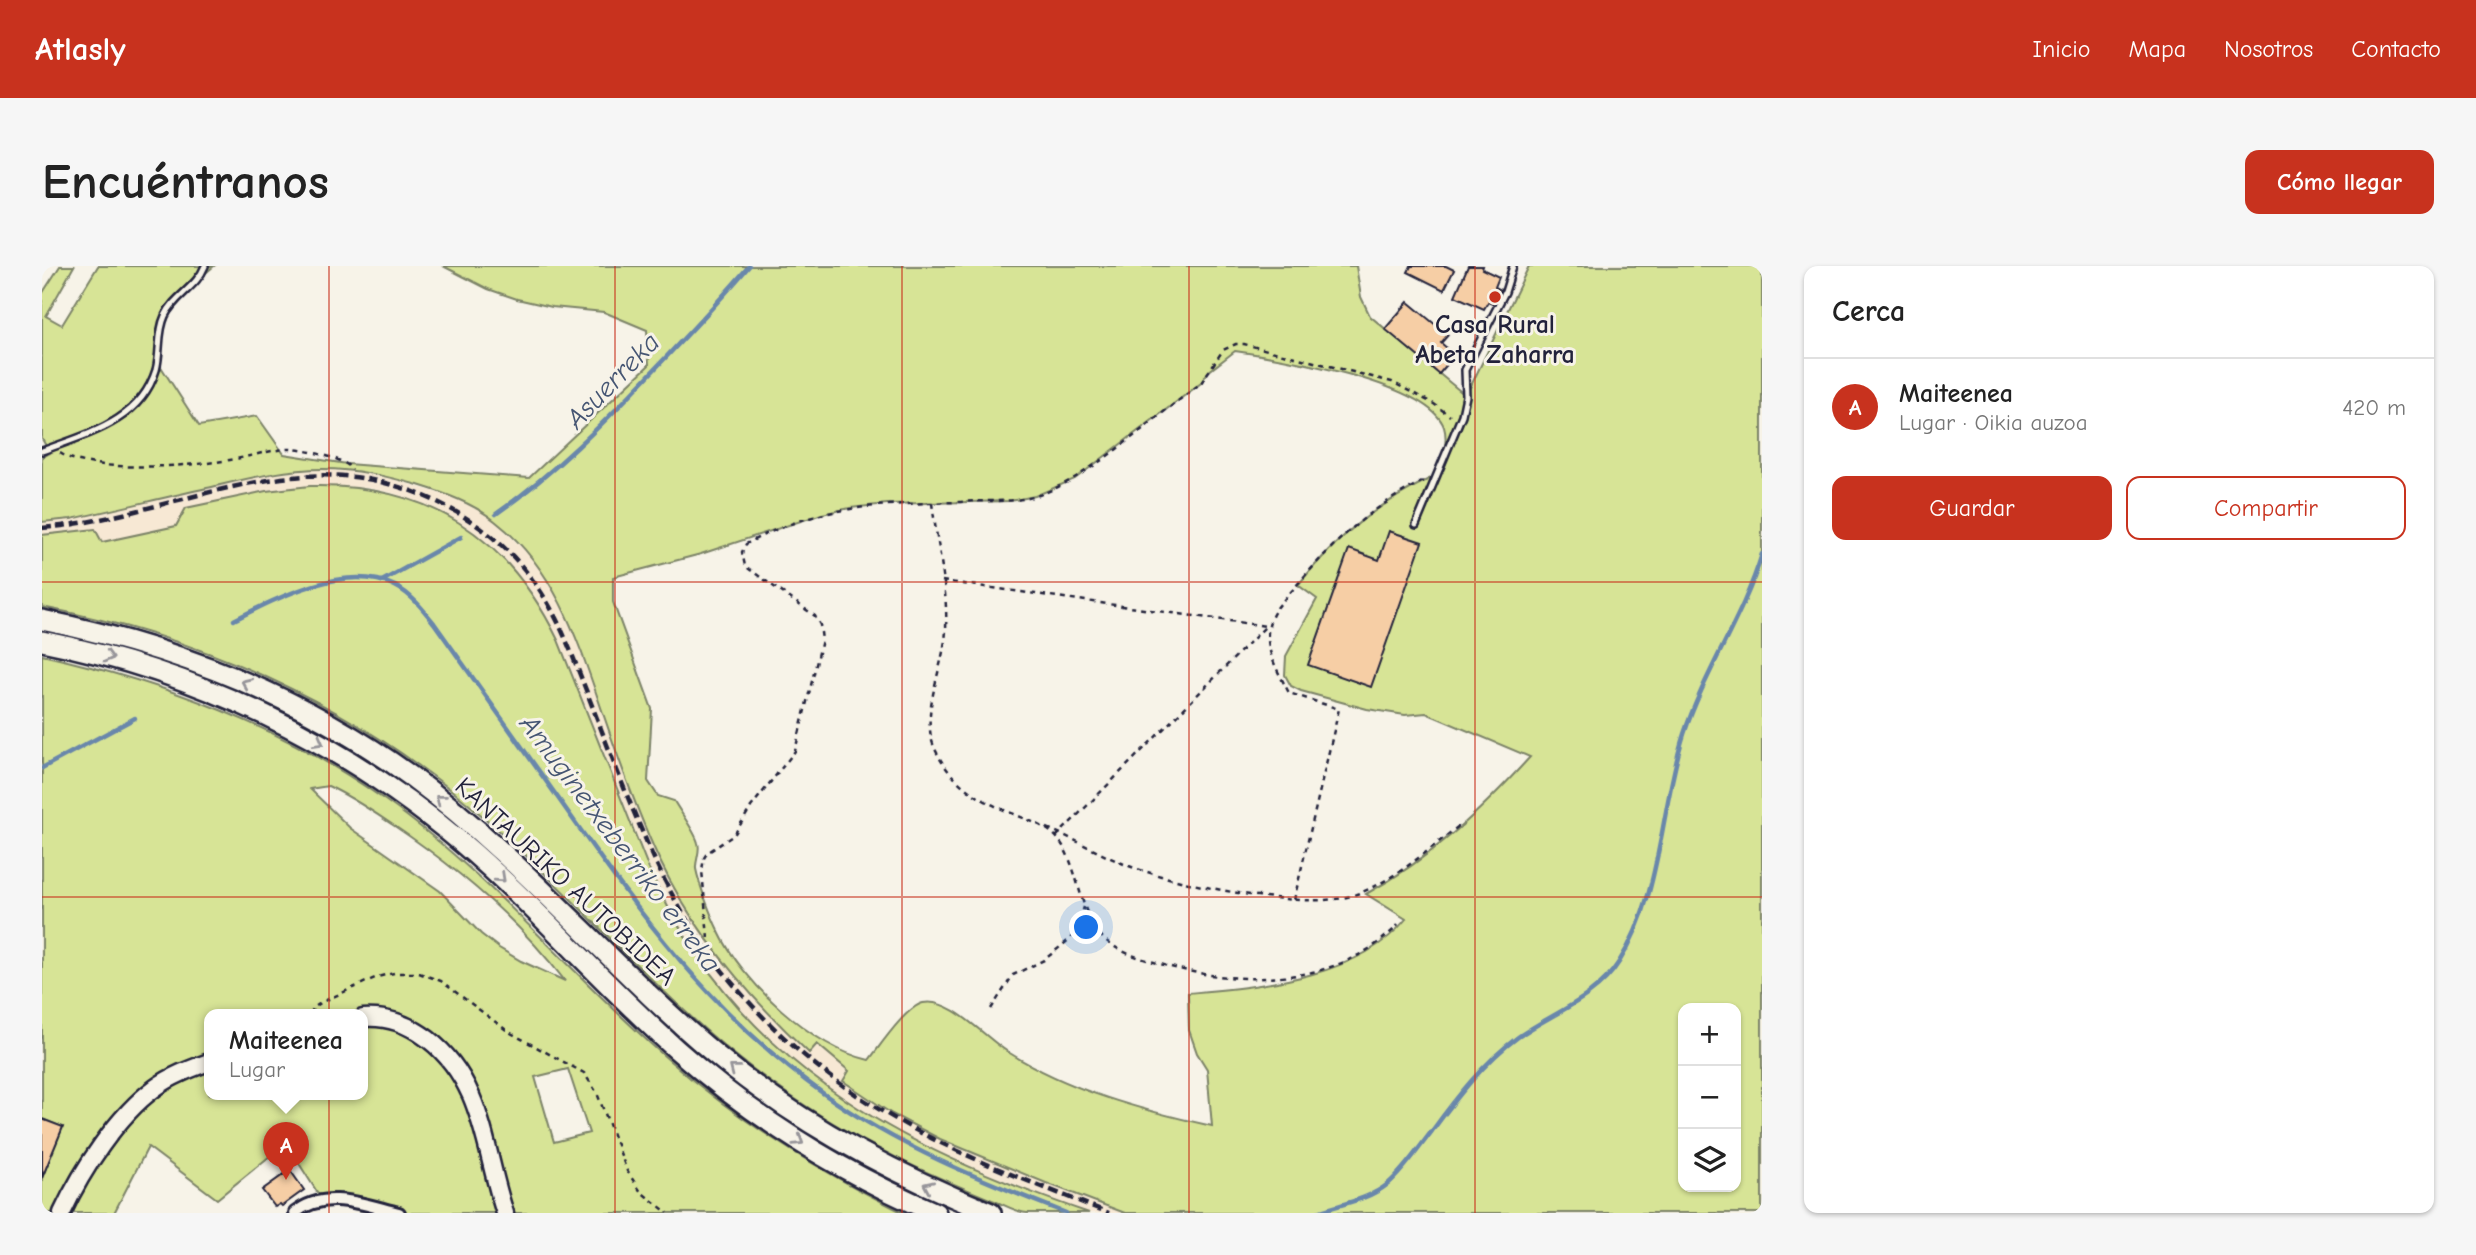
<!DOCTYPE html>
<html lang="es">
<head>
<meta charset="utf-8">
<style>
	body { margin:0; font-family:"Comic Neue",sans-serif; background:#f6f6f6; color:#222 }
	.controls { position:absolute; right:21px; bottom:21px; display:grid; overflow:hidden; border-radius:14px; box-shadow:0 2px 5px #0004 }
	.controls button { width:63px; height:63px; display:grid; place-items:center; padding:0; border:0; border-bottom:2px solid #e0e0e0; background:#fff; color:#222; font:35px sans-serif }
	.you { position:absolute; left:1045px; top:662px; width:24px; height:24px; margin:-18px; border:5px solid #fff; border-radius:50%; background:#1a73e8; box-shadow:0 0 0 10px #1a73e833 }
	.badge { display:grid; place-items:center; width:46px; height:46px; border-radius:50%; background:#c8321e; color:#fff; font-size:23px; font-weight:700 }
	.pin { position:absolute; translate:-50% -58px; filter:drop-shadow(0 2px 4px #0008) }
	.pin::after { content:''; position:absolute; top:37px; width:24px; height:21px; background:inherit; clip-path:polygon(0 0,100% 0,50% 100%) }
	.popup { position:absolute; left:162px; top:743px; width:164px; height:91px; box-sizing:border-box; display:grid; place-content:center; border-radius:14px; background:#fff; filter:drop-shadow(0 2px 5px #0005); font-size:23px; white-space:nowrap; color:#767676 }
	.popup b { font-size:26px; color:#222 }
	.popup::after { content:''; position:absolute; left:50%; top:100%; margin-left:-14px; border:14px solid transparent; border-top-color:#fff }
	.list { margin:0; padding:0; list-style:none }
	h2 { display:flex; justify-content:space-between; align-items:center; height:91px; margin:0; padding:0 28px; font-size:30px }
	h2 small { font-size:23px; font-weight:400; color:#767676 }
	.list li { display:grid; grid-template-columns:46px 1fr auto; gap:21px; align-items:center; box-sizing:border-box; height:98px; padding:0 28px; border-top:2px solid #e0e0e0 }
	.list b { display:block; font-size:26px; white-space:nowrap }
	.list p { margin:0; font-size:23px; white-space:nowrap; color:#767676 }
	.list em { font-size:23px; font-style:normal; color:#767676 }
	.actions { display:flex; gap:14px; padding:21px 28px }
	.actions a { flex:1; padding:16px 0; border:2px solid #c8321e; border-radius:14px; text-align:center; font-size:24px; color:#c8321e }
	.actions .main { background:#c8321e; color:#fff }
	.icon { flex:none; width:38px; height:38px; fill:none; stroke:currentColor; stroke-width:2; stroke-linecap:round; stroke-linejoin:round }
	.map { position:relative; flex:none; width:1720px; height:947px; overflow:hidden; border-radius:14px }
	header { display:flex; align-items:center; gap:42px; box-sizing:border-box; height:98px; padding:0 35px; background:#c8321e; color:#fff }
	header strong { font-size:33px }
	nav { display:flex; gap:38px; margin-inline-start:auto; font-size:24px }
	.intro { display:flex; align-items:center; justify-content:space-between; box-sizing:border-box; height:168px; padding:0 42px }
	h1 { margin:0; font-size:49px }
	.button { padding:18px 32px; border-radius:14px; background:#c8321e; color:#fff; font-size:24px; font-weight:700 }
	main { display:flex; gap:42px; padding:0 42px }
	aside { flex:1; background:#fff; border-radius:14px; box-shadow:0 2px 5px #0004 }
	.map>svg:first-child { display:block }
	.built { fill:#f7e8d4 }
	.green { fill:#d7e496; stroke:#7c8368; stroke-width:2; fill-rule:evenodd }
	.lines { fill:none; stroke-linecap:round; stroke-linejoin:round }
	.stream { stroke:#6987ab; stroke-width:4.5 }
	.building { fill:#f6cea5; stroke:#22223b; stroke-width:2 }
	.lane-casing { stroke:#22223b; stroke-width:10 }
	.street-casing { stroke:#22223b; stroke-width:16 }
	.secondary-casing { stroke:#22223b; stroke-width:21 }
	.highway-casing { stroke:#22223b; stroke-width:24 }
	.path { stroke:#22223b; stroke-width:2.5; stroke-dasharray:5 5; stroke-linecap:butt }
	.lane { stroke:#f7f3e8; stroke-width:5 }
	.street { stroke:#f7f3e8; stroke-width:10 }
	.secondary { stroke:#f7f3e8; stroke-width:16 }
	.highway { stroke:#f7f3e8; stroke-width:19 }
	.rail { stroke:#22223b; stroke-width:4.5; stroke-dasharray:10 5; stroke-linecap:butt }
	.oneway { stroke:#97959a }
	.grid { fill:none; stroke:#c8321e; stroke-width:2; stroke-opacity:0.55 }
	.poi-dot { fill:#c8321e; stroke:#f7f3e8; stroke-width:2.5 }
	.labels { text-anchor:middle; stroke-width:6; stroke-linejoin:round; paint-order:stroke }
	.poi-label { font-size:26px; font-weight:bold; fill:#22223b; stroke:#f7f3e8 }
	.street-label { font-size:26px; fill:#22223b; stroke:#f7f3e8 }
	.water-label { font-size:28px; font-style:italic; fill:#455573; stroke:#f7f3e8 }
</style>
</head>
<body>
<header>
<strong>Atlasly</strong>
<nav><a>Inicio</a><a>Mapa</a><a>Nosotros</a><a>Contacto</a></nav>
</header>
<div class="intro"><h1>Encuéntranos</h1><a class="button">Cómo llegar</a></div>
<main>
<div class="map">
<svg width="1720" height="947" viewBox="0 0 1720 947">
	<rect width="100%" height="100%" fill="#f7f3e8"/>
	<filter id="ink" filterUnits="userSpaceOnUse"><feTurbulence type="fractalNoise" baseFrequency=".0143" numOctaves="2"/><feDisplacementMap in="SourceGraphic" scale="14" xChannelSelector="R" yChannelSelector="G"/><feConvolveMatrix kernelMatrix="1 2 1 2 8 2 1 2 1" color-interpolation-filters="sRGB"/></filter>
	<g filter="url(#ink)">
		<path class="built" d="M278,203L331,207L412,232L437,244L454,256L484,286L501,307L524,346L599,551L633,623L693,711L766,786L774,778L808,806L801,815L850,848L898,873L1004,917L1083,947H1047L1037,944L944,908L860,869L812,840L764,806L710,756L679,720L656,688L634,655L615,620L527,399L502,347L470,303L425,261L404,248L350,227L327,222L288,220L224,225L144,242L134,260L59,276L53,263L0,269V257L29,253L221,209Z"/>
		<g class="green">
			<path d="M18,0H32L4,50L20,59L56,0H172L152,17L125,46L116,96L157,160L215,150L242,188L305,198L487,212L607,99L605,64L562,46L510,41L475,33L446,23L401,0H1314L1319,31L1328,50L1424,130L1487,0H1720V947H1083L1004,917L898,873L850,848L801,815L807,805L775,778L767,787C707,731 652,667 617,593C596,548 579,500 563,453C538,381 516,304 453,255C431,237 402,227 376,219C344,210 314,203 281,203C241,203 204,213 165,222C120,232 75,243 29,253L0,256V191L8,187L0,173V28ZM1193,85C1236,91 1387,117 1402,161C1407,177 1399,194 1395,209C1332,240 1301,265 1256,319L1275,333L1244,390L1243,409L1249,420L1259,425L1325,443L1363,449L1384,447L1488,491C1439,545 1388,593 1324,628L1364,653C1316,713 1218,720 1146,727L1147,764L1155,787L1165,803L1170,860C1099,844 1028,825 966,786C943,772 909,731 881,737C864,741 838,780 827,794C770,781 700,716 676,664C669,650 657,618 654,603C653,595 659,585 656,577C653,565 638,546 632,535L616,530L606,515L610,443L571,336V311L659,288L780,248L808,242L845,238L968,235L993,230L1033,213L1159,117L1166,106ZM1641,742H1694V921H1641Z"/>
			<path d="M268,220C385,217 465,269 516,374L607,603C695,797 855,881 1047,947C1027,947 1005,947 985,947C973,946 961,938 950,934C919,921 888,909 859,894C790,860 725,818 667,767C569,681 487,579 380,502C267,419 137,367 0,341V269L53,263L60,276L134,260L144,242L224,225Z"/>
			<path d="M0,389C124,417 239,460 343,534C449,609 530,710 628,795C699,857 777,905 862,947H329L303,941L284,940L244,877L175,933L106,881L72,947H0V912L20,861L0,853ZM286,520C310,531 330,545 351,559C415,602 476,653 523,715L479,695L457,682L439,668L398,625L308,562L268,523ZM167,748H321V828H167ZM526,803L547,867L512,876L493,811Z"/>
		</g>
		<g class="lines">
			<g class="stream">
				<path d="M454,248C512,207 561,158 609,107C642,72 676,37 707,0"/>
				<path d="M340,315L419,271"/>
				<path d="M192,354C235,332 304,296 353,320C369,328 381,343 392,357C435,418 478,478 521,539C599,650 670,748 782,828C854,880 941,915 1024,947"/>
				<path d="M0,502L93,452"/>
				<path d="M1273,947C1297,938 1325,935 1346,918C1363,903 1376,883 1390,865C1414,832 1442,796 1476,771C1510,747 1554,733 1577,696C1620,629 1618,542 1642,468C1663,405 1701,351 1720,288"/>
			</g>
		</g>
		<g class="building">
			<path d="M1369,0H1404L1412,4L1402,24L1366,6Z"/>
			<path d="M1426,0H1441L1440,3L1457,11L1453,21L1459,24L1452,39L1446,36L1442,43L1413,30Z"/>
			<path d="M1366,36L1406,69L1399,77L1413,89L1397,108L1343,63Z"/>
			<path d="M1347,265L1380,276L1329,421L1266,399L1307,283L1337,294Z"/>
			<path d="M0,853L21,861L0,912Z"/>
			<path d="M248,904L262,924L240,940L238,938L233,941L220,924Z"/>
		</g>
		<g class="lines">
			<g class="lane-casing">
				<g id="lane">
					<path d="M0,185C45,168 98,156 114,104C119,86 115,67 123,50C132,30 155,21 163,0"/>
					<path d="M1374,259L1420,149L1424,130L1423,104L1463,26L1471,0"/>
				</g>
			</g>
			<g class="street-casing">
				<path id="street" d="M253,947C283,922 323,939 357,947"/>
			</g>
			<g class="secondary-casing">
				<g id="secondary">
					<path d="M321,752C346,750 366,758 386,773C442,816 442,885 463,947"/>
					<path d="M20,947C40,904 75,850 113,822C129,810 148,803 167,796"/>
				</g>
			</g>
			<g class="highway-casing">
				<g id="highway">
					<path d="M0,354C133,381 260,430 370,511C481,593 568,700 673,788C755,857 850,907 949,947"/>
					<path d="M0,375C156,406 299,474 420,577C495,641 560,717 634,783C711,851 800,907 894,947"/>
				</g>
			</g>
			<g class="path">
				<path d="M18,187C48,208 151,200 188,194C207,191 227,184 246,183C260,183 305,192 310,204"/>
				<path d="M890,237C895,278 906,321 904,363C903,398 879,444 891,478C906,516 936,534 972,548C985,554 999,558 1010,567C1037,589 1035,647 1060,671C1074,685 1094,691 1112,696C1190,721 1296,723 1356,659"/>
				<path d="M900,315L1224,360"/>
				<path d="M1005,562C1033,573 1059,589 1087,600C1137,618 1263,646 1312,629C1351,616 1386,584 1418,559"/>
				<path d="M1014,571L1224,360"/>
				<path d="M1252,634L1297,443L1247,427C1236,405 1220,381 1228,356C1231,343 1245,331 1253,321C1294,274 1325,244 1381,215"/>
				<path d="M666,672L660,604L662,592L665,587L692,569L709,541L753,485L780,374L778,359L773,350L703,300L700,286L704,278C779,238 835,239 916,236C942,234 966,237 991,231C1041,216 1099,163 1141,131L1159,117L1181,84L1194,78H1202L1350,116L1392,138L1408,150"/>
				<path d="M949,743L971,709L1002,694L1028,673L1035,662L1042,641"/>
				<path d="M269,748L271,742L280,736L335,711L352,707H377L399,715L467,766L542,807L555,827L585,905L599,926L626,947"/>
			</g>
			<use href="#lane" class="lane"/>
			<use href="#street" class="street"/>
			<use href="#secondary" class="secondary"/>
			<use href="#highway" class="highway"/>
			<path class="rail" d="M0,262C104,254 222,194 325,213C390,225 453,261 492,316C515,347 528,383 542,419C562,470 581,522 603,572C625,625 655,675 692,719C800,846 916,888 1067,947"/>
		</g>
		<defs><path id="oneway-chevron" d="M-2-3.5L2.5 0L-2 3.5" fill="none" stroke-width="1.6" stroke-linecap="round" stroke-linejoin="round" transform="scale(1.75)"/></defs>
		<g class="oneway">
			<use href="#oneway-chevron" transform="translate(67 391) rotate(15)"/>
			<use href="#oneway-chevron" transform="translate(204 417) rotate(-156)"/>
			<use href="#oneway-chevron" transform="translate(277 476) rotate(29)"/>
			<use href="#oneway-chevron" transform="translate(398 533) rotate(-142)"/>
			<use href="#oneway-chevron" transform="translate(459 612) rotate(43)"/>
			<use href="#oneway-chevron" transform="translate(692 803) rotate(-142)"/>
			<use href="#oneway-chevron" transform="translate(757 875) rotate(32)"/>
			<use href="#oneway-chevron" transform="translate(886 920) rotate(-156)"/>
		</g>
	</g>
	<path class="grid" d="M287,0V947M573,0V947M860,0V947M1147,0V947M1433,0V947M0,316H1720M0,631H1720"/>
	<circle class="poi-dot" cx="1453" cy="31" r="7"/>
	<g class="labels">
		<g class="poi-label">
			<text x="1453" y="67">Casa Rural<tspan x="1453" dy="30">Abeta Zaharra</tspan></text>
		</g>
		<g class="street-label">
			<text transform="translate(524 615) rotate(43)" y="9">KANTAURIKO AUTOBIDEA</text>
		</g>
		<g class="water-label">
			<text transform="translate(570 114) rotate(-46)" y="10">Asuerreka</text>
			<text transform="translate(579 577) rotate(53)" y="10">Amuginetxeberriko erreka</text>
		</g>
	</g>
</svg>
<div class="controls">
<button>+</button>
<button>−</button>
<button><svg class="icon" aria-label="layers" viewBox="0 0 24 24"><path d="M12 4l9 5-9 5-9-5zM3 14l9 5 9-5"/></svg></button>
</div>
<div class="you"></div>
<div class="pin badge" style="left:244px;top:914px">A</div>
<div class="popup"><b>Maiteenea</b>Lugar</div>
</div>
<aside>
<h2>Cerca<small></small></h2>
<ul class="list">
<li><span class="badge">A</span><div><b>Maiteenea</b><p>Lugar · Oikia auzoa</p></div><em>420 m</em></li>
</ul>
<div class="actions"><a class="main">Guardar</a><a>Compartir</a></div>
</aside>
</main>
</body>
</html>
